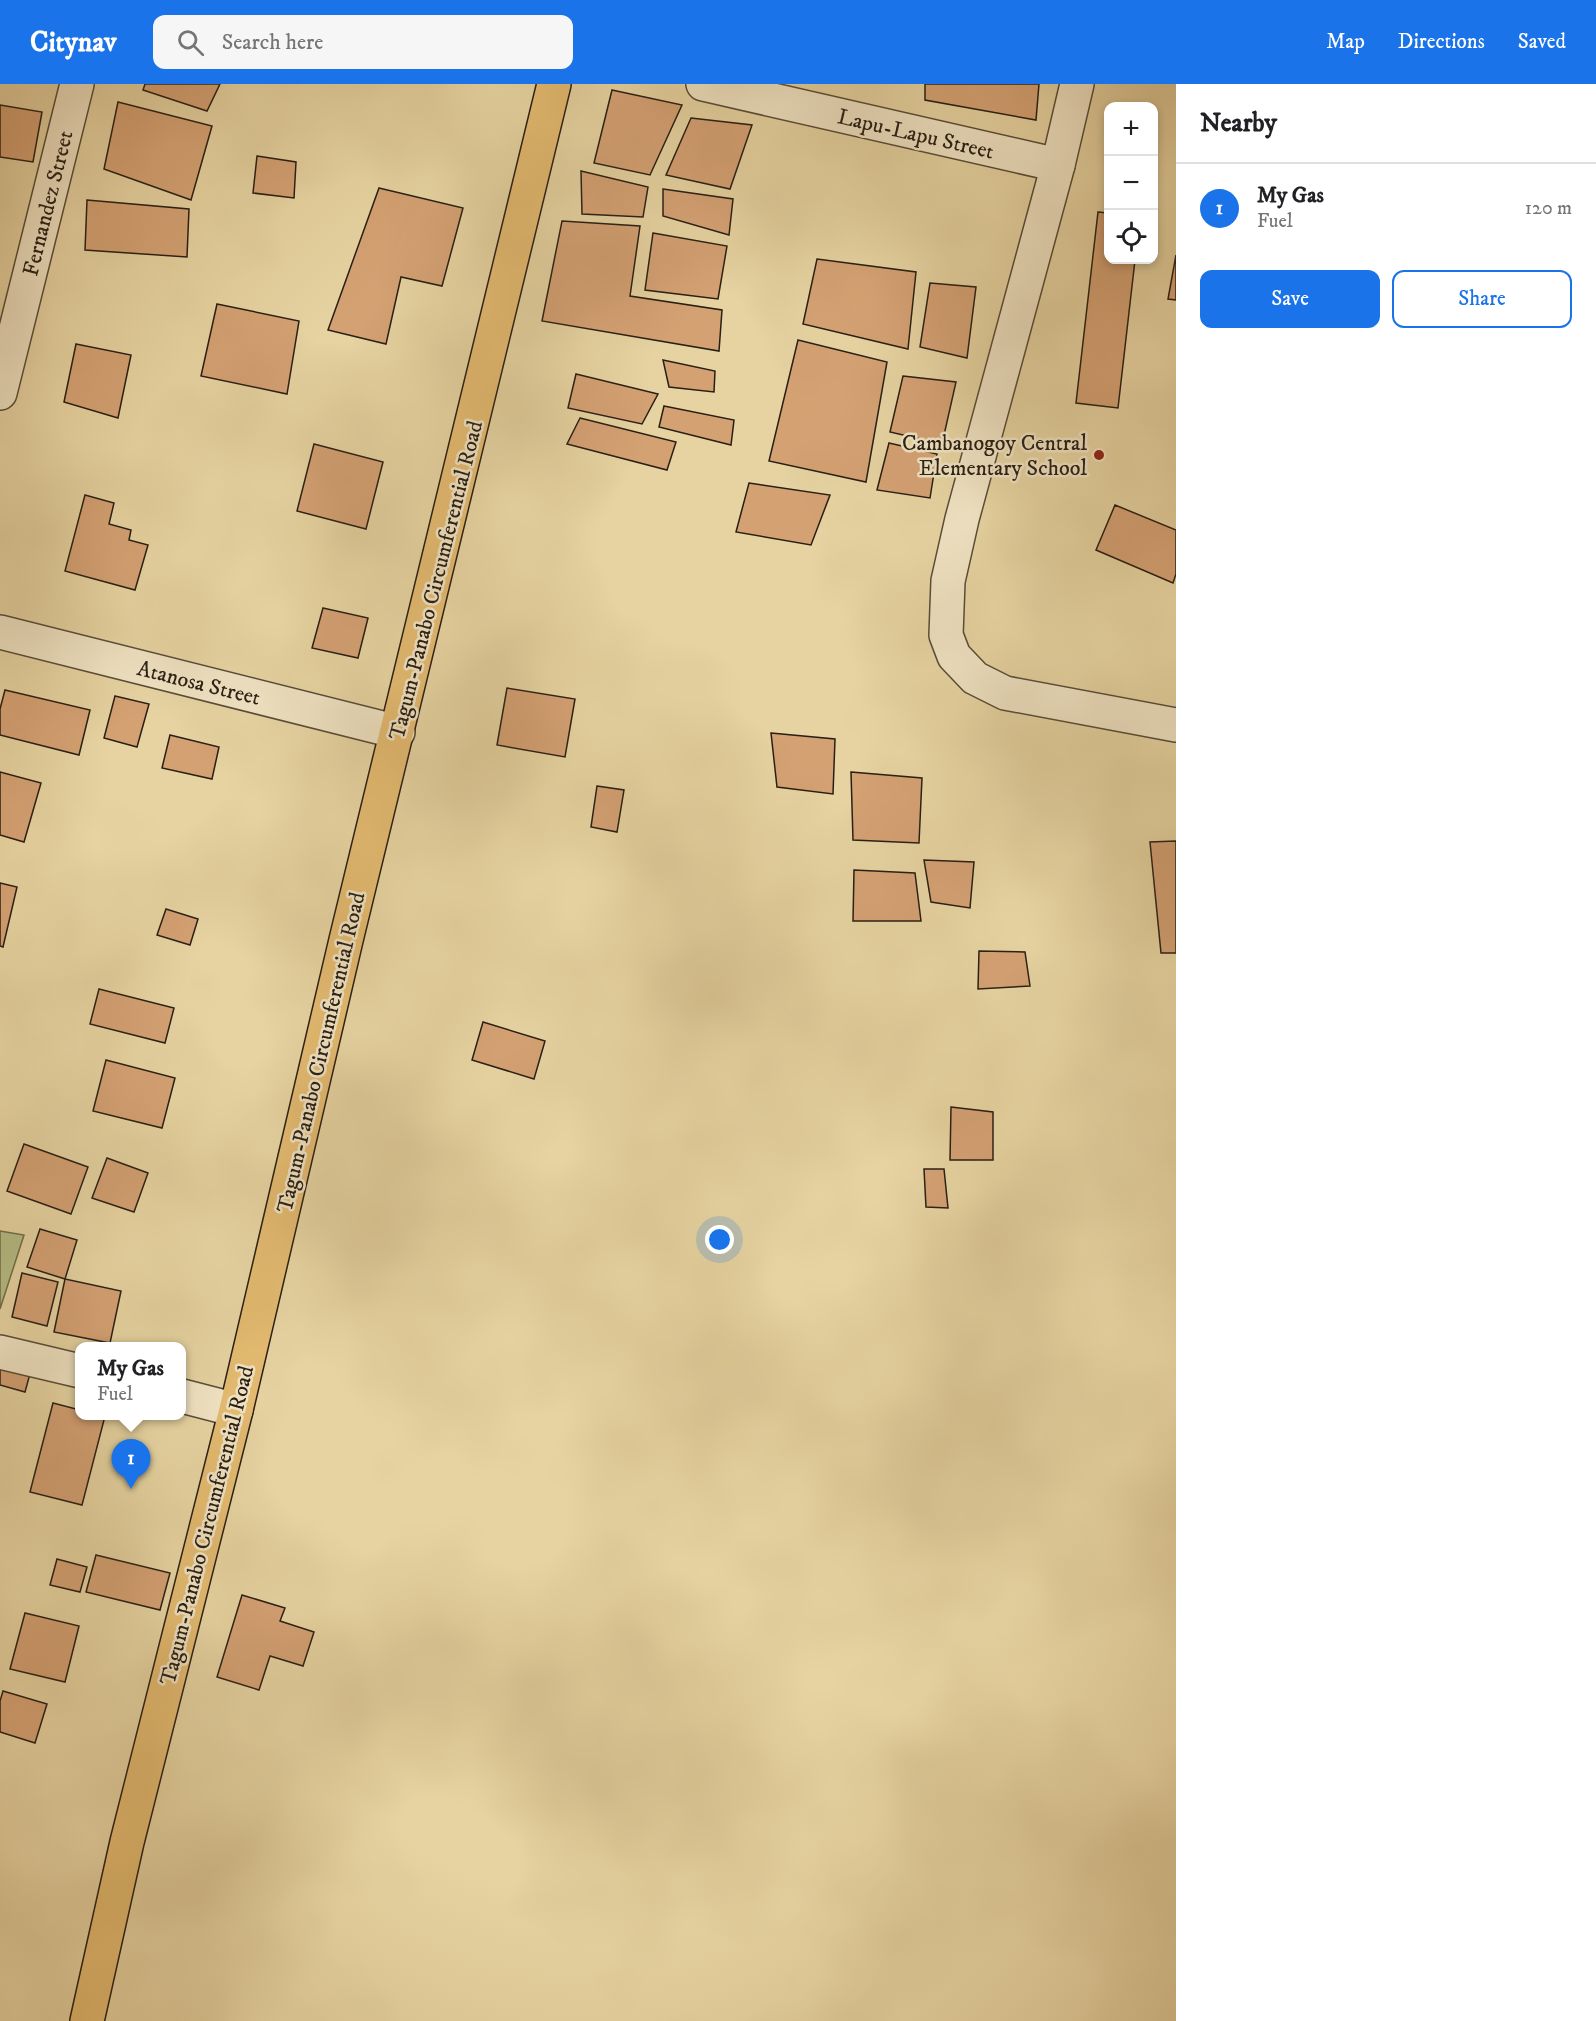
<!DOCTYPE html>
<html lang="en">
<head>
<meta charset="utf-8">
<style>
	body { margin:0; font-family:"IM FELL DW Pica",serif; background:#f6f6f6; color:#202124 }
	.controls { position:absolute; right:18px; top:18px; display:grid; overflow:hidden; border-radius:12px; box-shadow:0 3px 9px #0003 }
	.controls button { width:54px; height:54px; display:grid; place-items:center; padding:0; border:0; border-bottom:2px solid #e0e0e0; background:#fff; color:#202124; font:30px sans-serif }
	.you { position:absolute; left:720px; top:1156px; width:21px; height:21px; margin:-15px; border:4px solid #fff; border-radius:50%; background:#1a73e8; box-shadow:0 0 0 9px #1a73e833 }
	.badge { display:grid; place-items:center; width:39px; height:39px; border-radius:50%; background:#1a73e8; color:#fff; font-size:20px; font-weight:700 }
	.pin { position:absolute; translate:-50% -50px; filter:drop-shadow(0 2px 3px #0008) }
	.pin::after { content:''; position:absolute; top:32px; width:21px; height:18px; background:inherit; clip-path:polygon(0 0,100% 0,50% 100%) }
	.popup { position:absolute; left:75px; top:1258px; width:111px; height:78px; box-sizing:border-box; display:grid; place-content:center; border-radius:12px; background:#fff; filter:drop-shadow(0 2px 4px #0005); font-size:20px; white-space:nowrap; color:#757577 }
	.popup b { font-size:22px; color:#202124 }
	.popup::after { content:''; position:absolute; left:50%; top:100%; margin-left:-12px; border:12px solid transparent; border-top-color:#fff }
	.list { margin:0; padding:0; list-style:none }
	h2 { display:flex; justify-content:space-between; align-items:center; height:78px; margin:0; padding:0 24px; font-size:26px }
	h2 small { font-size:20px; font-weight:400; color:#757577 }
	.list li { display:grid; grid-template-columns:39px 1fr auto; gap:18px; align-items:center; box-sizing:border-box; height:90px; padding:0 24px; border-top:2px solid #e0e0e0 }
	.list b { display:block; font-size:22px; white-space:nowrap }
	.list p { margin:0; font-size:20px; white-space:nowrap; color:#757577 }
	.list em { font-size:20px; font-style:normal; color:#757577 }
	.actions { display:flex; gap:12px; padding:18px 24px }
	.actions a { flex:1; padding:14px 0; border:2px solid #1a73e8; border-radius:12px; text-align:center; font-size:21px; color:#1a73e8 }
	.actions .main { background:#1a73e8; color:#fff }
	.icon { flex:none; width:33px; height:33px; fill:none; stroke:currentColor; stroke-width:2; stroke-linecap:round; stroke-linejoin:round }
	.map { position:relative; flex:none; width:1176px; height:1937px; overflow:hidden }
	header { display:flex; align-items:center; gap:36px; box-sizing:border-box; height:84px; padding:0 30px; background:#1a73e8; color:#fff }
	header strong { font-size:28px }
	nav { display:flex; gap:33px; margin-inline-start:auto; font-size:21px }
	.search { width:420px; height:54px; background:#f6f6f6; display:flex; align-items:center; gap:15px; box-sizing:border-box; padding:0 21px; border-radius:12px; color:#757577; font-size:22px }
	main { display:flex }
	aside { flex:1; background:#fff }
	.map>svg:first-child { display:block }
	.green { fill:#b6bc84; stroke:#6f6e4c; stroke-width:1.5 }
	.building { fill:#d4a173; stroke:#281f15; stroke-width:1.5 }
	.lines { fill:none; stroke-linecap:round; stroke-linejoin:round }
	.minor-casing { stroke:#584c38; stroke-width:36 }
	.highway-casing { stroke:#281f15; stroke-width:36 }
	.minor { stroke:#efe2c2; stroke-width:33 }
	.highway { stroke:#e3ba70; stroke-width:33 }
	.poi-dot { fill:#8f2418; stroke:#efe2c2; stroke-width:2 }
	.labels { text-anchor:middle; stroke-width:5; stroke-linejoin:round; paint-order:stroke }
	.street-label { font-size:22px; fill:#281f15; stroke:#efe2c2 }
	.poi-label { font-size:22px; fill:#281f15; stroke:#efe2c2; text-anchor:end }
</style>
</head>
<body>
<header>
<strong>Citynav</strong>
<div class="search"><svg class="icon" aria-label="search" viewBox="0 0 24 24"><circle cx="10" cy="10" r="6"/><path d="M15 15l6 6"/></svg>Search here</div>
<nav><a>Map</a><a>Directions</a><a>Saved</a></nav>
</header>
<main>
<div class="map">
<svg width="1176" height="1937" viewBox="0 0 1176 1937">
	<rect width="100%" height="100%" fill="#e6d3a1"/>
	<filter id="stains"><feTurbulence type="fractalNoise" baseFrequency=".00333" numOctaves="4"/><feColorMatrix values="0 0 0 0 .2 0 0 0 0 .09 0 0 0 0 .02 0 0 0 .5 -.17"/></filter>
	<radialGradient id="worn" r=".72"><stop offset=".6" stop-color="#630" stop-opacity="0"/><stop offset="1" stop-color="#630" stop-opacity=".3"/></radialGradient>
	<path class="green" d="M0,1147L24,1151L0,1225Z"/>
	<g class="building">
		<path d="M145,0H220L207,27L143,6Z"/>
		<path d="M925,0H1039L1036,36L925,16Z"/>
		<path d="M612,6L682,21L650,91L594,79Z"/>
		<path d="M118,18L212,42L191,116L104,85Z"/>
		<path d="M0,21L42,28L33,78L0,73Z"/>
		<path d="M691,34L752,41L730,105L666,91Z"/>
		<path d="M257,72L296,78L294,114L253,109Z"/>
		<path d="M581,87L648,103L643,133L582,130Z"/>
		<path d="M379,104L463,124L442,202L401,193L386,260L328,246Z"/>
		<path d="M663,105L733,115L729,151L663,132Z"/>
		<path d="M87,116L189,125L187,173L85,166Z"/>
		<path d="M1098,128L1108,129V176H1135L1118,324L1076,319Z"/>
		<path d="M562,137L640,142L630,212L722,226L719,267L542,237Z"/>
		<path d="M653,149L727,162L718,215L645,206Z"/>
		<path d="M1176,171V216L1168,215Z"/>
		<path d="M817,175L916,188L908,265L803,240Z"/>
		<path d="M930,199L976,203L967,274L920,263Z"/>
		<path d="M217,220L299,237L287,310L201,292Z"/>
		<path d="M798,256L887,278L866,398L769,377Z"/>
		<path d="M76,260L131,271L118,334L64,318Z"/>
		<path d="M663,276L715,287L714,308L669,303Z"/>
		<path d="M576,290L658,310L642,340L568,324Z"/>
		<path d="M903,292L956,298L942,360L890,348Z"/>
		<path d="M664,322L734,336L731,361L659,343Z"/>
		<path d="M580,334L676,358L667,386L567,360Z"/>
		<path d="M889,359L937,370L930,414L877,406Z"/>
		<path d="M314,360L383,378L366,445L297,427Z"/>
		<path d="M749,399L830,411L811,461L736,448Z"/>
		<path d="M85,411L114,419L109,440L131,446L129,456L148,461L135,506L65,487Z"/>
		<path d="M1115,421L1176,446V490L1173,499L1096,466Z"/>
		<path d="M323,524L368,534L358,574L312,564Z"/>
		<path d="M507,604L575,615L565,673L497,661Z"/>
		<path d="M5,606L90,626L79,671L0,651V625Z"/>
		<path d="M115,612L149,620L137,663L104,654Z"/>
		<path d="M771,649L835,655L833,710L777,703Z"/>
		<path d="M170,651L219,663L212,695L162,684Z"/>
		<path d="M0,688L41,699L24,758L0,751Z"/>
		<path d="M851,688L922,694L919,759L853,756Z"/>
		<path d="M597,702L624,706L617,748L591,743Z"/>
		<path d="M1176,757V869H1161L1150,758Z"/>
		<path d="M924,776L974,778L970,824L931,818Z"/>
		<path d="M854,786L915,789L921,837H853Z"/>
		<path d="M0,799L17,803L3,863L0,862Z"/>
		<path d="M166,825L198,835L190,861L157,851Z"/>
		<path d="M979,867L1025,868L1030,902L978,905Z"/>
		<path d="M99,905L174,924L165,959L90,940Z"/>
		<path d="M483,938L545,957L534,995L472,976Z"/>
		<path d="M106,976L175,994L162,1044L93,1027Z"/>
		<path d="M951,1023L993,1028V1076H950Z"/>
		<path d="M24,1060L88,1083L71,1130L7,1107Z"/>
		<path d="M107,1074L148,1089L134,1128L92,1114Z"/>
		<path d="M924,1085H944L948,1124L926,1123Z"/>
		<path d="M40,1145L77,1156L65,1195L27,1183Z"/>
		<path d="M22,1189L58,1198L47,1242L12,1233Z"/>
		<path d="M65,1195L121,1207L110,1259L54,1248Z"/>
		<path d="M0,1278L31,1286L25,1308L0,1301Z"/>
		<path d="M53,1319L80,1326V1332H105L82,1421L30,1408Z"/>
		<path d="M96,1471L170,1489L160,1526L86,1508Z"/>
		<path d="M57,1475L87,1483L80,1508L50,1501Z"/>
		<path d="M242,1511L285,1524L280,1537L314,1548L303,1582L270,1572L259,1606L217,1593Z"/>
		<path d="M25,1529L79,1542L65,1598L10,1585Z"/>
		<path d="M3,1607L47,1620L35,1659L0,1648V1617Z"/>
	</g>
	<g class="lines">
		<g class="minor-casing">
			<g id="minor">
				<path d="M703,0L1058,81"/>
				<path d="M1077,0L1058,81L962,435L948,497L946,551L954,572L975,594L1005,609L1176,641"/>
				<path d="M0,309L77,0"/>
				<path d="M0,548L398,648"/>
				<path d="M0,1268L80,1287"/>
				<path d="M182,1312L236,1326"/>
			</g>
		</g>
		<g class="highway-casing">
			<path id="highway" d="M87,1937L127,1758L236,1326L346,856L554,0"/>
		</g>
		<use href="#minor" class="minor"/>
		<use href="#highway" class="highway"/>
	</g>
	<circle class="poi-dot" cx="1099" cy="371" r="6"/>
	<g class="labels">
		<g class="street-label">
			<text transform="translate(916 49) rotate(13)" y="8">Lapu-Lapu Street</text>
			<text transform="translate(47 119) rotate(-76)" y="8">Fernandez Street</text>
			<text transform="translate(435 496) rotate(-76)" y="8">Tagum-Panabo Circumferential Road</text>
			<text transform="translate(199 598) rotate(14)" y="8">Atanosa Street</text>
			<text transform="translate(320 968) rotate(-77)" y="8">Tagum-Panabo Circumferential Road</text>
			<text transform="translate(206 1441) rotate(-76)" y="8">Tagum-Panabo Circumferential Road</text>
		</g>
		<g class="poi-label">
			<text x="1087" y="366">Cambanogoy Central<tspan x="1087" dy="25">Elementary School</tspan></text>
		</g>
	</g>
	<rect width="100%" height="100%" filter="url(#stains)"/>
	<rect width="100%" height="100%" fill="url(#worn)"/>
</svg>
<div class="controls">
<button>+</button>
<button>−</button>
<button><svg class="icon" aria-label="locate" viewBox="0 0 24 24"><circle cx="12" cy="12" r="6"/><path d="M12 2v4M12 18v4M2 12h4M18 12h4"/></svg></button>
</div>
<div class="you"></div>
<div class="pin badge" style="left:131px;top:1405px">1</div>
<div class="popup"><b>My Gas</b>Fuel</div>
</div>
<aside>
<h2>Nearby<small></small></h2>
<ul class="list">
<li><span class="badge">1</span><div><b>My Gas</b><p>Fuel</p></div><em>120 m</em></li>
</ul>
<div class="actions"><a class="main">Save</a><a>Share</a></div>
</aside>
</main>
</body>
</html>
